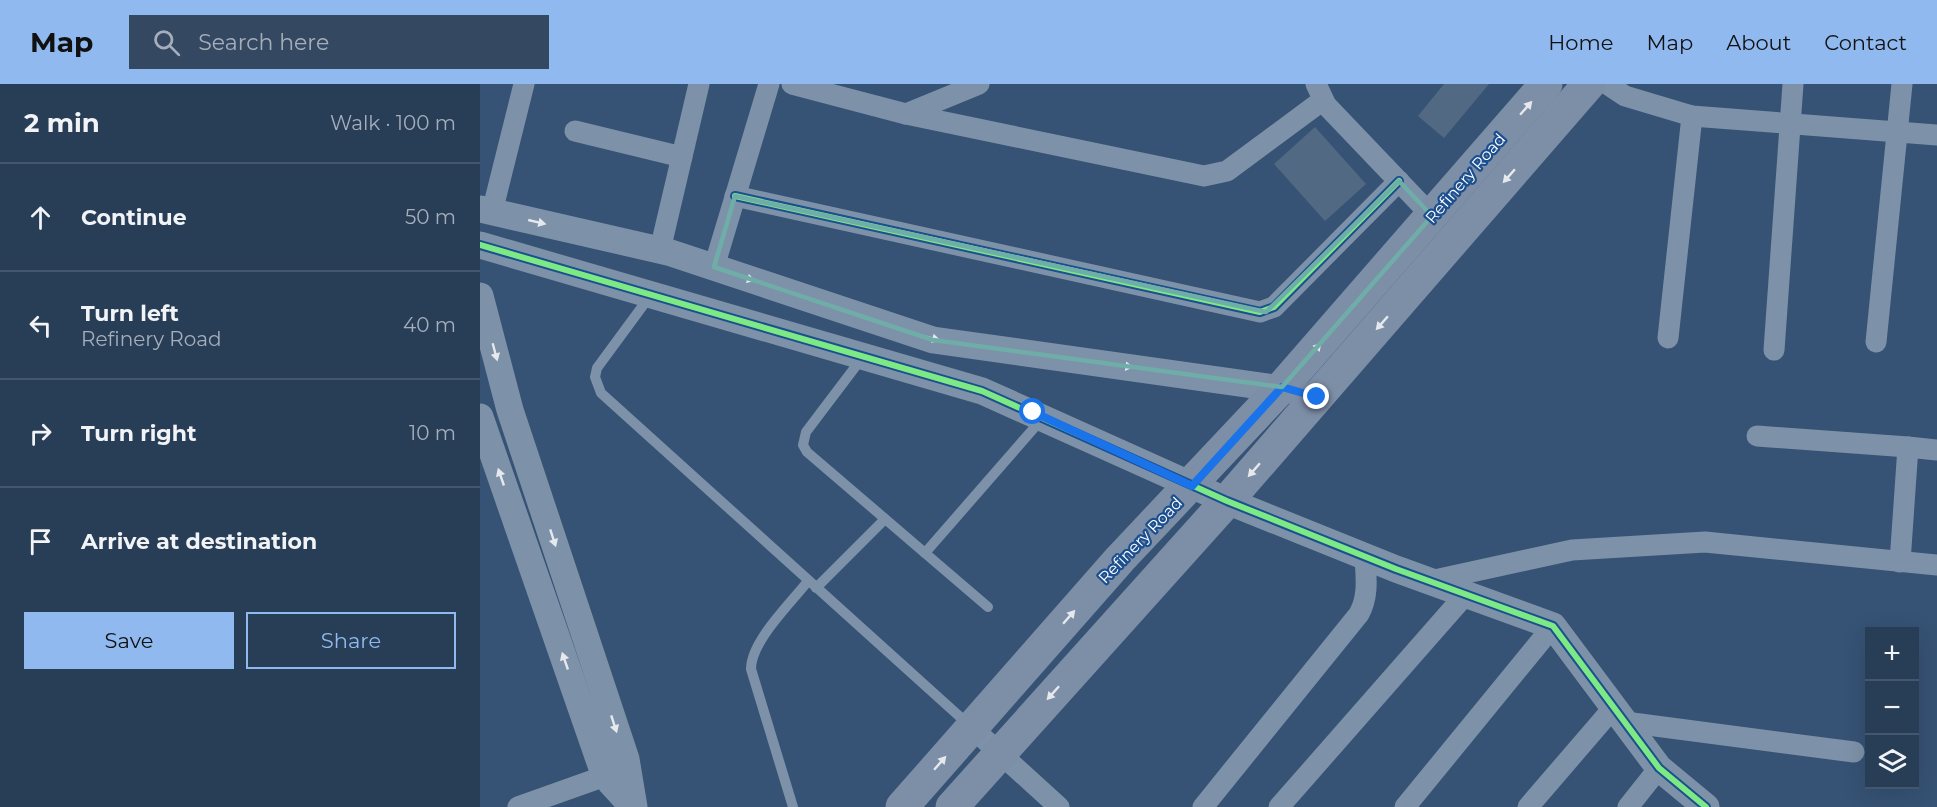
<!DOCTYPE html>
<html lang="en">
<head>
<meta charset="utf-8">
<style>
	body { margin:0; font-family:Montserrat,sans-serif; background:#344961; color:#f1f3f6 }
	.controls { position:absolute; right:18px; bottom:18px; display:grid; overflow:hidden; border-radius:0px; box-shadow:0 6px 24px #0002 }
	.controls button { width:54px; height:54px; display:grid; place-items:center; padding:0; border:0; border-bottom:2px solid #44576d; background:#283e57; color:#f1f3f6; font:30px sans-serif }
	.stop { position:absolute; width:18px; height:18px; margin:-14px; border:4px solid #1a73e8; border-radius:50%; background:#fff }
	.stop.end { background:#1a73e8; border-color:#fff; box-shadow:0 2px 6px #0008 }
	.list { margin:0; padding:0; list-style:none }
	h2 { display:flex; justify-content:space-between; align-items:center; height:78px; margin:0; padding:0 24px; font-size:26px }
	h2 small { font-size:20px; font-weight:400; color:#a5aeba }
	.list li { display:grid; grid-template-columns:39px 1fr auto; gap:18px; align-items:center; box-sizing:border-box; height:108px; padding:0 24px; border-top:2px solid #44576d }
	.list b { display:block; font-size:22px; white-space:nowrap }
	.list p { margin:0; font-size:20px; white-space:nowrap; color:#a5aeba }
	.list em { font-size:20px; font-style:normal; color:#a5aeba }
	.actions { display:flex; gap:12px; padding:18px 24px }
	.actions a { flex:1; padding:14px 0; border:2px solid #90b9f0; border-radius:0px; text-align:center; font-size:21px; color:#90b9f0 }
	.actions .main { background:#90b9f0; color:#111 }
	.icon { flex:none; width:33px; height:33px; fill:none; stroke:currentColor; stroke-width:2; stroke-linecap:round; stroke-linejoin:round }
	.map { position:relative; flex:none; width:1457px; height:723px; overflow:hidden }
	header { display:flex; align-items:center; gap:36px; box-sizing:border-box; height:84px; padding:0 30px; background:#90b9f0; color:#111 }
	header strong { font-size:28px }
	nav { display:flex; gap:33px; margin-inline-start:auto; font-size:21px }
	.search { width:420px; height:54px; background:#344961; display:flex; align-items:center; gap:15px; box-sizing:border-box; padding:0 21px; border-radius:0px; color:#a5aeba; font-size:22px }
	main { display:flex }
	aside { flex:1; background:#283e57 }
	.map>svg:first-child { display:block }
	.building { fill:#526984 }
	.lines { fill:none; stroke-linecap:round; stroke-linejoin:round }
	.service { stroke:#7d92a8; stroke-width:10 }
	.minor { stroke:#7d92a8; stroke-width:21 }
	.tertiary { stroke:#7d92a8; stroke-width:27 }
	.primary { stroke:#7d8ea7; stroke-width:33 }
	.cycleway-casing { stroke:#1b4f8f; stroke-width:10 }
	.cycleway { stroke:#7ce984; stroke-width:6 }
	.oneway { fill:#e5e8ed }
	.oneway2 { fill:#e5e9ee }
	.route { stroke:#1a73e8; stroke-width:8 }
	.marked { fill:none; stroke:#6fada8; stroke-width:4.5; stroke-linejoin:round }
	.labels { text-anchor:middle; stroke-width:4.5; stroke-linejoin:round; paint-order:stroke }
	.street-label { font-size:16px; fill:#fff; stroke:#1b4f8f }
</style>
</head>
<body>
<header>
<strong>Map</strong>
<div class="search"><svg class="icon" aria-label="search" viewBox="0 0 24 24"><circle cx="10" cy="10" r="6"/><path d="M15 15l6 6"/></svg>Search here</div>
<nav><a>Home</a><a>Map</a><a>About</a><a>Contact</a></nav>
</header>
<main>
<aside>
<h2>2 min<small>Walk · 100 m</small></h2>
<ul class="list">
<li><svg class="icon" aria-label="ahead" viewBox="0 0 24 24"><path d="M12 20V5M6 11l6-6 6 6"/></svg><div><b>Continue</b></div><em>50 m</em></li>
<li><svg class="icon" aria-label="left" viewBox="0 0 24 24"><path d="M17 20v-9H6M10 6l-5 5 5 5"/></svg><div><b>Turn left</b><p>Refinery Road</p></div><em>40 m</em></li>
<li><svg class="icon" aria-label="right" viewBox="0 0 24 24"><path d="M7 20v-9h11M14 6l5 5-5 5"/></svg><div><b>Turn right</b></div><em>10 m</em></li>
<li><svg class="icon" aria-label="arrive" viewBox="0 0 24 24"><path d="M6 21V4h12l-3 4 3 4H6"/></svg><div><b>Arrive at destination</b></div></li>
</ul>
<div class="actions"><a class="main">Save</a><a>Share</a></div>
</aside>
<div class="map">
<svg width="1457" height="723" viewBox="0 0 1457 723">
	<rect width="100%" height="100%" fill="#365274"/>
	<g class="building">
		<path d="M964,0H1009L964,54L938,32Z"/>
		<path d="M835,43L886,100L845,137L794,80Z"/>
	</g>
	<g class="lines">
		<g class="service">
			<path d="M170,212L117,284L115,293L121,309L489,641"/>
			<path d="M382,274L326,348L323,361L327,368L508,523"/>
			<path d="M445,469L561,336"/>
			<path d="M336,504L405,435"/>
			<path d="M313,723L271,585C271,557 311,519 328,497"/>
		</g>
		<g class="minor">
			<path d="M312,0L426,30L724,92L747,87L843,16"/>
			<path d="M836,0L846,21L952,132"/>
			<path d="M1127,0L1145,12L1212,32L1457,51"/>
			<path d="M426,30L499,0"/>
			<path d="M95,47L202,73"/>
			<path d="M255,112L780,228L794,223L919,97"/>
			<path d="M12,128L44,0"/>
			<path d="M180,166L219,0"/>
			<path d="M234,183L289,0"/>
			<path d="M1188,254L1212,32"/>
			<path d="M1396,258L1422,0"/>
			<path d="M1294,266L1313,0"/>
			<path d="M1277,352L1428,363"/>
			<path d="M1420,478L1428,363L1457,366"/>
			<path d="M950,497L1092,466L1225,458L1457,481"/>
			<path d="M1145,638L1374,668"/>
			<path d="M491,643L579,723"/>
			<path d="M38,723L125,692"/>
			<path d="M723,723L879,530C889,512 886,493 885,472"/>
			<path d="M799,723L986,510"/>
			<path d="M925,723L1073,542"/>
			<path d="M1048,723L1134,623"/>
			<path d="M1148,723L1179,684"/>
		</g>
		<g class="tertiary">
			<path d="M0,125L188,168L453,256L816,307"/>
			<path d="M0,161L502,307L747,417L916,485L1073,542L1179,684L1226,723"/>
			<path d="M0,212L30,326L146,675L154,723"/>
			<path d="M0,333L122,684L131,699L153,723"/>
		</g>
		<g class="primary">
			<path d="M422,723L640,475L802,303L1066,0"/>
			<path d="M472,723L747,417L1109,0"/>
		</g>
		<g class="cycleway-casing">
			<g id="cycleway">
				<path d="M255,112L780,228L794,223L919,97"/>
				<path d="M0,161L502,307L747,417L916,485L1073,542L1179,684L1226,723"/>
			</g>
		</g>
		<use href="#cycleway" class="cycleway"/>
	</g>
	<defs><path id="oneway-solid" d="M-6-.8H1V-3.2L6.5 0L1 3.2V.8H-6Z" transform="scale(1.5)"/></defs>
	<g class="oneway">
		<use href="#oneway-solid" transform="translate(1046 24) rotate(-49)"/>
		<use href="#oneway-solid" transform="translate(1029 92) rotate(131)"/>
		<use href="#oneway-solid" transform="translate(902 239) rotate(131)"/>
		<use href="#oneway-solid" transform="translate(835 266) rotate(-49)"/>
		<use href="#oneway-solid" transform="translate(774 386) rotate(131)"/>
		<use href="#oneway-solid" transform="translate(589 533) rotate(-49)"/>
		<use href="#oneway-solid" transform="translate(573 609) rotate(132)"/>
		<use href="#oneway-solid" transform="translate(460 679) rotate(-49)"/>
	</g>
	<g class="oneway2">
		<use href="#oneway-solid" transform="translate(57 138) rotate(13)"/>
		<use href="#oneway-solid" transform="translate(266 194) rotate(18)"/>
		<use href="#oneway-solid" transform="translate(451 254) rotate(14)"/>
		<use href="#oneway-solid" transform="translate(15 268) rotate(75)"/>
		<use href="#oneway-solid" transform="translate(644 282) rotate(8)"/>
		<use href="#oneway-solid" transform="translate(21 393) rotate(-109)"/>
		<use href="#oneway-solid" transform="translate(73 454) rotate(72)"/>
		<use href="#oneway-solid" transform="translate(85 577) rotate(-109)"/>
		<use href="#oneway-solid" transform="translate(134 640) rotate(72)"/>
	</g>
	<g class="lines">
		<path class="route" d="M553,328L712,402L802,303L837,313"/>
	</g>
	<path class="marked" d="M919,97L952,132L802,303L453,256L234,183L255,112L786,228Z"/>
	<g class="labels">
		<g class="street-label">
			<text transform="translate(985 94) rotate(-49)" y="6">Refinery Road</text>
			<text transform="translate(660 456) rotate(-46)" y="6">Refinery Road</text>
		</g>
	</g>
</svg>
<div class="controls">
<button>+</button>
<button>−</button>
<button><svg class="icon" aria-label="layers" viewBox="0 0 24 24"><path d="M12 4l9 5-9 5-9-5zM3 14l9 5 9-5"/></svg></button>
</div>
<div class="stop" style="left:553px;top:328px"></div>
<div class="stop end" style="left:837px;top:313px"></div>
</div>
</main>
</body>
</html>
